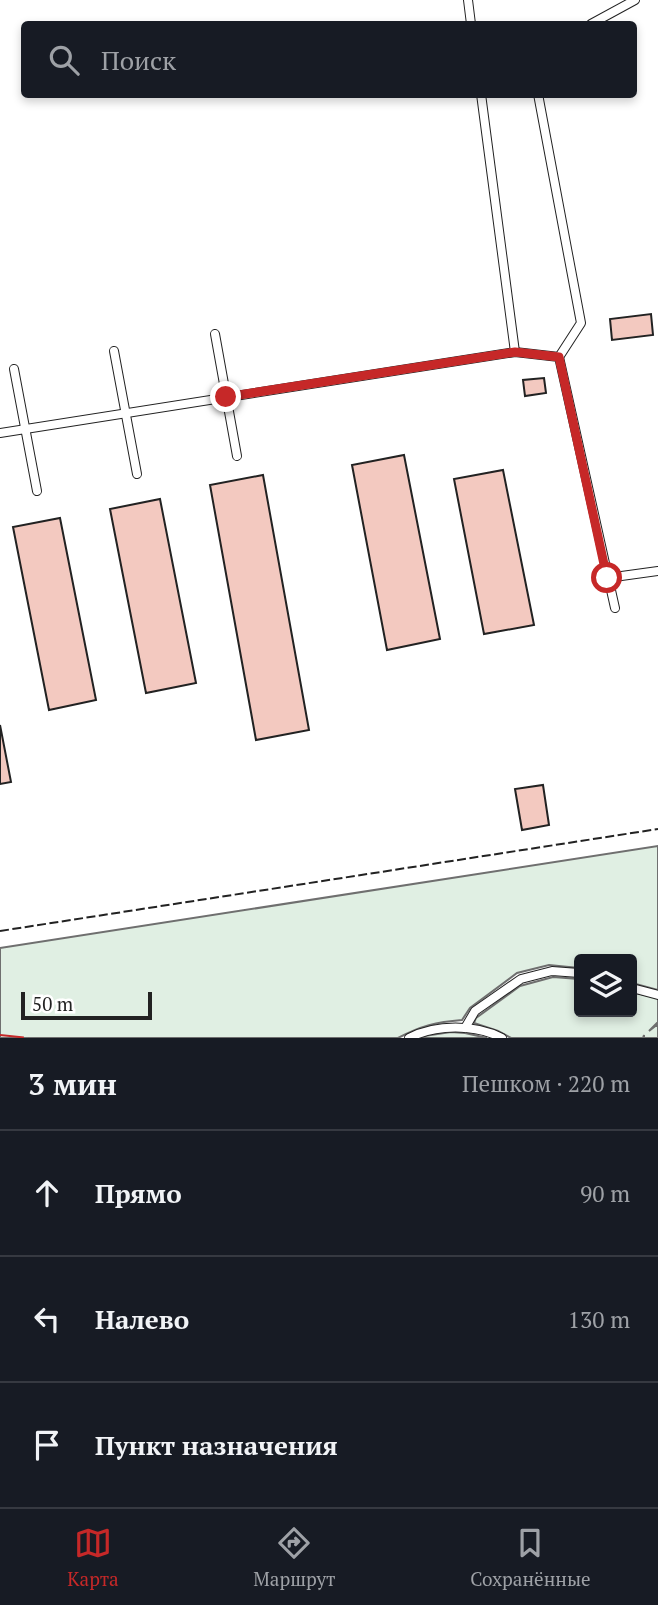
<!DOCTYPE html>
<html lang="ru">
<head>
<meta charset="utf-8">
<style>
	body { margin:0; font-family:"PT Serif",serif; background:#242831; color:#f1f3f6 }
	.controls { position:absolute; right:21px; bottom:21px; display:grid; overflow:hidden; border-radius:7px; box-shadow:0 4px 10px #0003 }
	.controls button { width:63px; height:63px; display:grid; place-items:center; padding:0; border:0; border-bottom:2px solid #363941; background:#171b24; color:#f1f3f6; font:35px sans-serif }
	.scale { position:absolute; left:21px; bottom:18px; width:131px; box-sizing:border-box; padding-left:7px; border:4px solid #222; border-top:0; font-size:19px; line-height:24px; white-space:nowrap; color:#222; -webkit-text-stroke:5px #fff; paint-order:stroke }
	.stop { position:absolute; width:21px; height:21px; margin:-16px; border:5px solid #c62828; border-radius:50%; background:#fff }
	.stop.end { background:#c62828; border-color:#fff; box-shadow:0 2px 7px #0008 }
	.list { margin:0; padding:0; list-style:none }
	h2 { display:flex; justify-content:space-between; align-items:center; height:91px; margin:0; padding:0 28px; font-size:30px }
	h2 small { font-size:23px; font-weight:400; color:#9ea1a6 }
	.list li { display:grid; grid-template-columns:46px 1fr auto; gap:21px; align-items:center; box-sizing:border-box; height:126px; padding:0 28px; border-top:2px solid #363941 }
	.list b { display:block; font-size:26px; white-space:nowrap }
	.list em { font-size:23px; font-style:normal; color:#9ea1a6 }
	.icon { flex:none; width:38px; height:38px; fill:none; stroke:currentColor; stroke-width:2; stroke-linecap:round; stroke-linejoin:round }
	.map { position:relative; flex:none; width:658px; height:1038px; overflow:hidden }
	.search { position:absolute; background:#171b24; box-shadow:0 4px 10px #0003; left:21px; right:21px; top:21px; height:77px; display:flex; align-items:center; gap:18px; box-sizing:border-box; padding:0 24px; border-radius:7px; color:#9ea1a6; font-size:26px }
	.sheet { height:469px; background:#171b24 }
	nav { display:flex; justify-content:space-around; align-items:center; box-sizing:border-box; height:98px; border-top:2px solid #363941; background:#171b24; font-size:19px; color:#9ea1a6 }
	nav a { display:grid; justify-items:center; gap:4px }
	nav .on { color:#c62828 }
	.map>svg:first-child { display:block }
	.green { fill:#e0efe3; stroke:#6f6f6f; stroke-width:2 }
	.building { fill:#f3c9c0; stroke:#222; stroke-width:2 }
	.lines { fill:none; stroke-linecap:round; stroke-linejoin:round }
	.service-casing { stroke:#222; stroke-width:10 }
	.service { stroke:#fff; stroke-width:8 }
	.fence { stroke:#222; stroke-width:2; stroke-dasharray:9 3.5; stroke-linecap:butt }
	.power { stroke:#c62828; stroke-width:2; stroke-dasharray:24 5 3.5 5; stroke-linecap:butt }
	.route { stroke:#c62828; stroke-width:9 }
</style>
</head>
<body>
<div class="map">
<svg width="658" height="1038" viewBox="0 0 658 1038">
	<rect width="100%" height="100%" fill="#fff"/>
	<g class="green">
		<path d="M658,846V990L632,983V959H579V968L549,965L517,973L470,1008L462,1020C436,1022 421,1026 398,1038H0V948Z"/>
		<path d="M553,977L579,979V1012H632V992L658,998V1022L649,1031L658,1024V1038H644V1035L643,1038H511L498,1031L474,1023L476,1018L520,986Z"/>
		<path d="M451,1032L465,1033L487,1038H420L424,1036Z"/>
	</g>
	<g class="building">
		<path d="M651,314L653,335L612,340L610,319Z"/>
		<path d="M544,378L546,393L525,396L523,380Z"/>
		<path d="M404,455L440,639L387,650L352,465Z"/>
		<path d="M503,470L534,625L484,634L454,479Z"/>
		<path d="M263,475L309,730L256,740L210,485Z"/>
		<path d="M160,499L196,683L146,693L110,509Z"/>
		<path d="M60,518L96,700L49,710L13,527Z"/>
		<path d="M0,725L11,782L0,784Z"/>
		<path d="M543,785L549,825L522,830L515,789Z"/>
	</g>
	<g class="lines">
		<g class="service-casing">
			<g id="service">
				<path d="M468,0L471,24"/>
				<path d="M591,24L635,0"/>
				<path d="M481,94L515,352"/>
				<path d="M538,94L581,323L559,357"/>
				<path d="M215,334L237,456"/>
				<path d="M114,351L137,474"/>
				<path d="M14,369L37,491"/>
				<path d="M0,433L515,352L559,357L615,608"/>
				<path d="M607,578L658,571"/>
				<path d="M632,988L658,995"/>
				<path d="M465,1028L475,1011L521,979L552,971L579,973"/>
				<path d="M409,1038C436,1024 475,1024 502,1038"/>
			</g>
		</g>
		<use href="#service" class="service"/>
		<path class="fence" d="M0,931L658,829"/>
		<path class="power" d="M0,1035L29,1038"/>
	</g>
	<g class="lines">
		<path class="route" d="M226,397L515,352L559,357L607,578"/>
	</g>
</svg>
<div class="controls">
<button><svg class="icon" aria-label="layers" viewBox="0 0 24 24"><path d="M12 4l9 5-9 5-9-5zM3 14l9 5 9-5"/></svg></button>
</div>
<div class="scale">50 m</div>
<div class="stop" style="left:607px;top:578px"></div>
<div class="stop end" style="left:226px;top:397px"></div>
<div class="search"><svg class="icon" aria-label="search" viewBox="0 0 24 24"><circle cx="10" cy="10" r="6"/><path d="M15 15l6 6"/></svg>Поиск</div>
</div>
<section class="sheet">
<h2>3 мин<small>Пешком · 220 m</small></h2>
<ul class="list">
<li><svg class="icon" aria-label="ahead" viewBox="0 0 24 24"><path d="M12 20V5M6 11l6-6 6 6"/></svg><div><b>Прямо</b></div><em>90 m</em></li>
<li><svg class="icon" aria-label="left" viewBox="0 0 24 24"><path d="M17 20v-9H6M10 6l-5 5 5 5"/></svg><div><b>Налево</b></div><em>130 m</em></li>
<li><svg class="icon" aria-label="arrive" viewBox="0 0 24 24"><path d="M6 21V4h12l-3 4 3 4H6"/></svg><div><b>Пункт назначения</b></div></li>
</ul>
</section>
<nav>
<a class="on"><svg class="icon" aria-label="map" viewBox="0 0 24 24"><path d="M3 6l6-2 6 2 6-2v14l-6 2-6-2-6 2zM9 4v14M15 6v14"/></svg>Карта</a>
<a><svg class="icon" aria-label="directions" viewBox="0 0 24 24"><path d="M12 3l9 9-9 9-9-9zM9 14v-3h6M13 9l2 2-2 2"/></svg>Маршрут</a>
<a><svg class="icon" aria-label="saved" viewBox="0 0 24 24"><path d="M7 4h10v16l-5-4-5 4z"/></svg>Сохранённые</a>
</nav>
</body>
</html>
